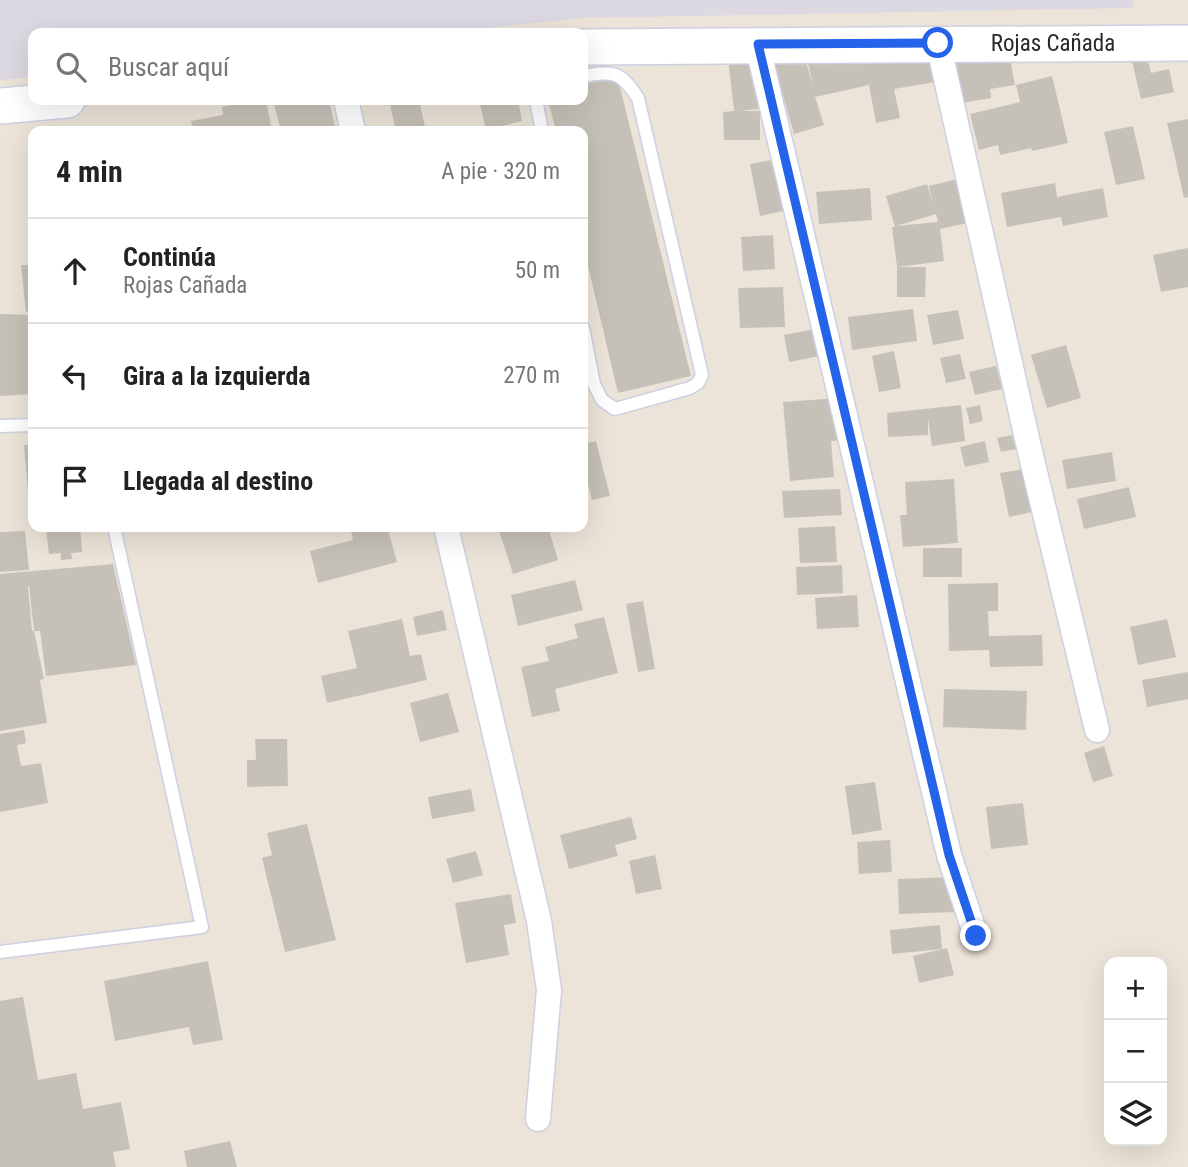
<!DOCTYPE html>
<html lang="es">
<head>
<meta charset="utf-8">
<style>
	body { margin:0; font-family:"Roboto Condensed",sans-serif; background:#f2f2f2; color:#222 }
	.controls { position:absolute; right:21px; bottom:21px; display:grid; overflow:hidden; border-radius:14px; box-shadow:0 7px 28px #0002 }
	.controls button { width:63px; height:63px; display:grid; place-items:center; padding:0; border:0; border-bottom:2px solid #e0e0e0; background:#fff; color:#222; font:35px sans-serif }
	.stop { position:absolute; width:21px; height:21px; margin:-16px; border:5px solid #2563eb; border-radius:50%; background:#fff }
	.stop.end { background:#2563eb; border-color:#fff; box-shadow:0 2px 7px #0008 }
	.list { margin:0; padding:0; list-style:none }
	h2 { display:flex; justify-content:space-between; align-items:center; height:91px; margin:0; padding:0 28px; font-size:30px }
	h2 small { font-size:23px; font-weight:400; color:#767676 }
	.list li { display:grid; grid-template-columns:46px 1fr auto; gap:21px; align-items:center; box-sizing:border-box; height:105px; padding:0 28px; border-top:2px solid #e0e0e0 }
	.list b { display:block; font-size:26px; white-space:nowrap }
	.list p { margin:0; font-size:23px; white-space:nowrap; color:#767676 }
	.list em { font-size:23px; font-style:normal; color:#767676 }
	.icon { flex:none; width:38px; height:38px; fill:none; stroke:currentColor; stroke-width:2; stroke-linecap:round; stroke-linejoin:round }
	.map { position:relative; flex:none; width:1188px; height:1167px; overflow:hidden }
	.search { position:absolute; background:#fff; box-shadow:0 7px 28px #0002; left:28px; top:28px; width:560px; height:77px; display:flex; align-items:center; gap:18px; box-sizing:border-box; padding:0 24px; border-radius:14px; color:#767676; font-size:26px }
	.panel { position:absolute; background:#fff; box-shadow:0 7px 28px #0002; left:28px; top:126px; width:560px; height:406px; border-radius:14px }
	.map>svg:first-child { display:block }
	.industrial { fill:#dcd9e3 }
	.building { fill:#c6c1b8; fill-rule:evenodd }
	.lines { fill:none; stroke-linecap:round; stroke-linejoin:round }
	.service-casing { stroke:#cdd0e2; stroke-width:15 }
	.minor-casing { stroke:#cdd0e2; stroke-width:27 }
	.secondary-casing { stroke:#cdd0e2; stroke-width:38 }
	.service { stroke:#fff; stroke-width:12 }
	.minor { stroke:#fff; stroke-width:24 }
	.secondary { stroke:#fff; stroke-width:35 }
	.route { stroke:#2563eb; stroke-width:9 }
	.labels { text-anchor:middle; stroke-width:6; stroke-linejoin:round; paint-order:stroke }
	.street-label { font-size:23px; fill:#282828; stroke:#fff }
</style>
</head>
<body>
<div class="map">
<svg width="1188" height="1167" viewBox="0 0 1188 1167">
	<rect width="100%" height="100%" fill="#ece4d8"/>
	<path class="industrial" d="M0,0H1134L1133,8L582,18L441,33H33V77L0,80Z"/>
	<g class="building">
		<path d="M801,45L813,86L807,59L928,50L935,82L894,89L900,118L876,123L869,85L815,97L824,125L794,134L771,53Z"/>
		<path d="M1008,48L1015,85L990,89L991,98L961,103L953,56Z"/>
		<path d="M1145,49L1151,73L1169,69L1174,92L1141,99L1130,53Z"/>
		<path d="M753,56L758,109L740,111H760V140H724L723,112L734,111L728,58Z"/>
		<path d="M1052,76L1068,143L1032,151L1031,148L1000,155L998,145L979,150L970,114L1020,102L1016,85Z"/>
		<path d="M618,79L691,376L618,393L583,245V131H556L548,100H583V84Z"/>
		<path d="M255,100H266L272,131H193L191,121L223,115L222,107Z"/>
		<path d="M273,100H329L336,131H281Z"/>
		<path d="M389,100H419L426,131H396Z"/>
		<path d="M479,100H518L522,121L486,130Z"/>
		<path d="M1188,119V197L1184,198L1167,123Z"/>
		<path d="M1133,126L1145,179L1116,185L1104,132Z"/>
		<path d="M783,158L793,209L760,216L750,164Z"/>
		<path d="M958,179L968,223L940,229L944,261L897,267L892,227H895L886,196L927,184L933,204L929,186ZM936,214L938,222L896,226Z"/>
		<path d="M1055,183L1057,197L1103,188L1108,217L1063,226L1061,217L1007,227L1001,193Z"/>
		<path d="M870,188L872,220L819,224L816,192Z"/>
		<path d="M773,235L775,269L743,271L741,237Z"/>
		<path d="M1188,248V287L1161,292L1153,255Z"/>
		<path d="M21,265H33V313L26,312Z"/>
		<path d="M897,267H926L925,297H897Z"/>
		<path d="M783,287L785,327L740,328L738,288Z"/>
		<path d="M913,309L917,341L852,350L848,317Z"/>
		<path d="M958,310L964,339L933,345L927,315Z"/>
		<path d="M0,314L33,315V394L0,396Z"/>
		<path d="M820,328L825,355L789,362L784,335Z"/>
		<path d="M1066,345L1081,398L1047,408L1031,355Z"/>
		<path d="M894,351L901,388L879,392L872,356Z"/>
		<path d="M960,354L966,379L946,383L940,358Z"/>
		<path d="M996,366L1002,389L975,395L969,372Z"/>
		<path d="M839,398L843,440L831,441L834,477L790,481L783,402Z"/>
		<path d="M961,405L965,441L932,446L928,418V435L888,437L887,413Z"/>
		<path d="M980,405L983,421L970,424L966,408Z"/>
		<path d="M1012,435L1016,449L1001,452L997,438Z"/>
		<path d="M596,441L610,496L592,500L583,465V444Z"/>
		<path d="M985,441L989,462L965,467L960,447Z"/>
		<path d="M24,445H33V527H31Z"/>
		<path d="M1112,452L1116,481L1067,489L1062,460Z"/>
		<path d="M1024,469L1032,512L1009,517L1000,473Z"/>
		<path d="M954,479L958,543L903,547L900,515H907L905,482Z"/>
		<path d="M1129,487L1136,517L1084,529L1077,499Z"/>
		<path d="M840,489L842,515L784,518L782,491Z"/>
		<path d="M835,526L837,562L800,563L798,528Z"/>
		<path d="M80,527L82,552L71,553L72,559L61,560V553L49,554L46,529Z"/>
		<path d="M350,527H397L388,530L397,562L318,583L310,551L353,540Z"/>
		<path d="M498,527H548L558,560L513,574Z"/>
		<path d="M25,531L29,570L0,572V532Z"/>
		<rect x="923" y="548" width="39" height="29"/>
		<path d="M113,564L136,665L46,676L40,631H34L44,679L40,680L47,723L0,731V574ZM28,586H29L34,631H32Z"/>
		<path d="M842,565L843,593L797,595L796,567Z"/>
		<path d="M575,580L583,610L518,626L511,595Z"/>
		<path d="M998,583V611H988L989,636L1042,635L1043,666L990,667L989,650L949,651L948,584Z"/>
		<path d="M857,595L859,627L817,629L815,598Z"/>
		<path d="M643,601L655,669L638,672L626,604Z"/>
		<path d="M443,610L447,630L417,636L413,617Z"/>
		<path d="M604,617L618,673L555,689L560,711L532,717L521,667L549,661L545,647L578,638L574,624Z"/>
		<path d="M402,619L410,656L421,654L427,680L327,703L321,676L357,668L348,631Z"/>
		<path d="M1167,619L1176,657L1138,665L1130,627Z"/>
		<path d="M1188,672V699L1147,707L1142,680Z"/>
		<path d="M944,689L1027,691L1026,730L943,727Z"/>
		<path d="M448,693L459,732L420,742L410,703Z"/>
		<path d="M24,730L26,743L17,745L21,766L41,763L48,803L0,812V734Z"/>
		<path d="M255,739H287L288,786L247,787V760H256Z"/>
		<path d="M1104,746L1113,776L1093,782L1084,753Z"/>
		<path d="M875,782L882,830L852,835L845,786Z"/>
		<path d="M471,789L475,811L432,819L428,797Z"/>
		<path d="M1023,803L1028,845L991,849L986,807Z"/>
		<path d="M631,817L637,839L615,845L618,856L569,869L560,835Z"/>
		<path d="M307,824L336,940L285,952L262,858L272,855L267,833Z"/>
		<path d="M890,840L892,872L859,874L857,842Z"/>
		<path d="M476,851L483,875L453,883L446,859Z"/>
		<path d="M655,855L662,889L636,894L629,861Z"/>
		<path d="M954,877L955,912L899,914L898,879Z"/>
		<path d="M511,894L516,923L504,925L509,955L466,963L455,903Z"/>
		<path d="M940,925L942,949L892,954L890,930Z"/>
		<path d="M947,948L954,975L919,983L913,956Z"/>
		<path d="M208,961L223,1040L193,1045L189,1027L115,1041L104,981Z"/>
		<path d="M23,997L38,1080L76,1073L83,1109L121,1102L130,1149L113,1152L116,1167H0V1001Z"/>
		<path d="M230,1141L237,1167H187L184,1151Z"/>
	</g>
	<g class="lines">
		<g class="service-casing">
			<g id="service">
				<path d="M583,76C614,71 620,71 638,98L702,375L698,383L690,388L615,409L602,400L594,384L583,328"/>
				<path d="M536,100L542,131"/>
				<path d="M0,426L33,425"/>
				<path d="M0,952L202,927L114,527"/>
			</g>
		</g>
		<g class="minor-casing">
			<g id="minor">
				<path d="M938,43L1028,443L1097,730"/>
				<path d="M757,44L949,855L976,936"/>
				<path d="M346,100L353,131"/>
				<path d="M446,527L539,921L549,990L538,1119"/>
			</g>
		</g>
		<g class="secondary-casing">
			<g id="secondary">
				<path d="M583,47L1188,43"/>
				<path d="M0,106L67,100"/>
			</g>
		</g>
		<use href="#service" class="service"/>
		<use href="#minor" class="minor"/>
		<use href="#secondary" class="secondary"/>
	</g>
	<g class="lines">
		<path class="route" d="M938,43L758,44L949,855L976,936"/>
	</g>
	<g class="labels">
		<g class="street-label">
			<text x="1053" y="51">Rojas Cañada</text>
		</g>
	</g>
</svg>
<div class="controls">
<button>+</button>
<button>−</button>
<button><svg class="icon" aria-label="layers" viewBox="0 0 24 24"><path d="M12 4l9 5-9 5-9-5zM3 14l9 5 9-5"/></svg></button>
</div>
<div class="stop" style="left:938px;top:43px"></div>
<div class="stop end" style="left:976px;top:936px"></div>
<div class="search"><svg class="icon" aria-label="search" viewBox="0 0 24 24"><circle cx="10" cy="10" r="6"/><path d="M15 15l6 6"/></svg>Buscar aquí</div>
<section class="panel">
<h2>4 min<small>A pie · 320 m</small></h2>
<ul class="list">
<li><svg class="icon" aria-label="ahead" viewBox="0 0 24 24"><path d="M12 20V5M6 11l6-6 6 6"/></svg><div><b>Continúa</b><p>Rojas Cañada</p></div><em>50 m</em></li>
<li><svg class="icon" aria-label="left" viewBox="0 0 24 24"><path d="M17 20v-9H6M10 6l-5 5 5 5"/></svg><div><b>Gira a la izquierda</b></div><em>270 m</em></li>
<li><svg class="icon" aria-label="arrive" viewBox="0 0 24 24"><path d="M6 21V4h12l-3 4 3 4H6"/></svg><div><b>Llegada al destino</b></div></li>
</ul>
</section>
</div>
</body>
</html>
